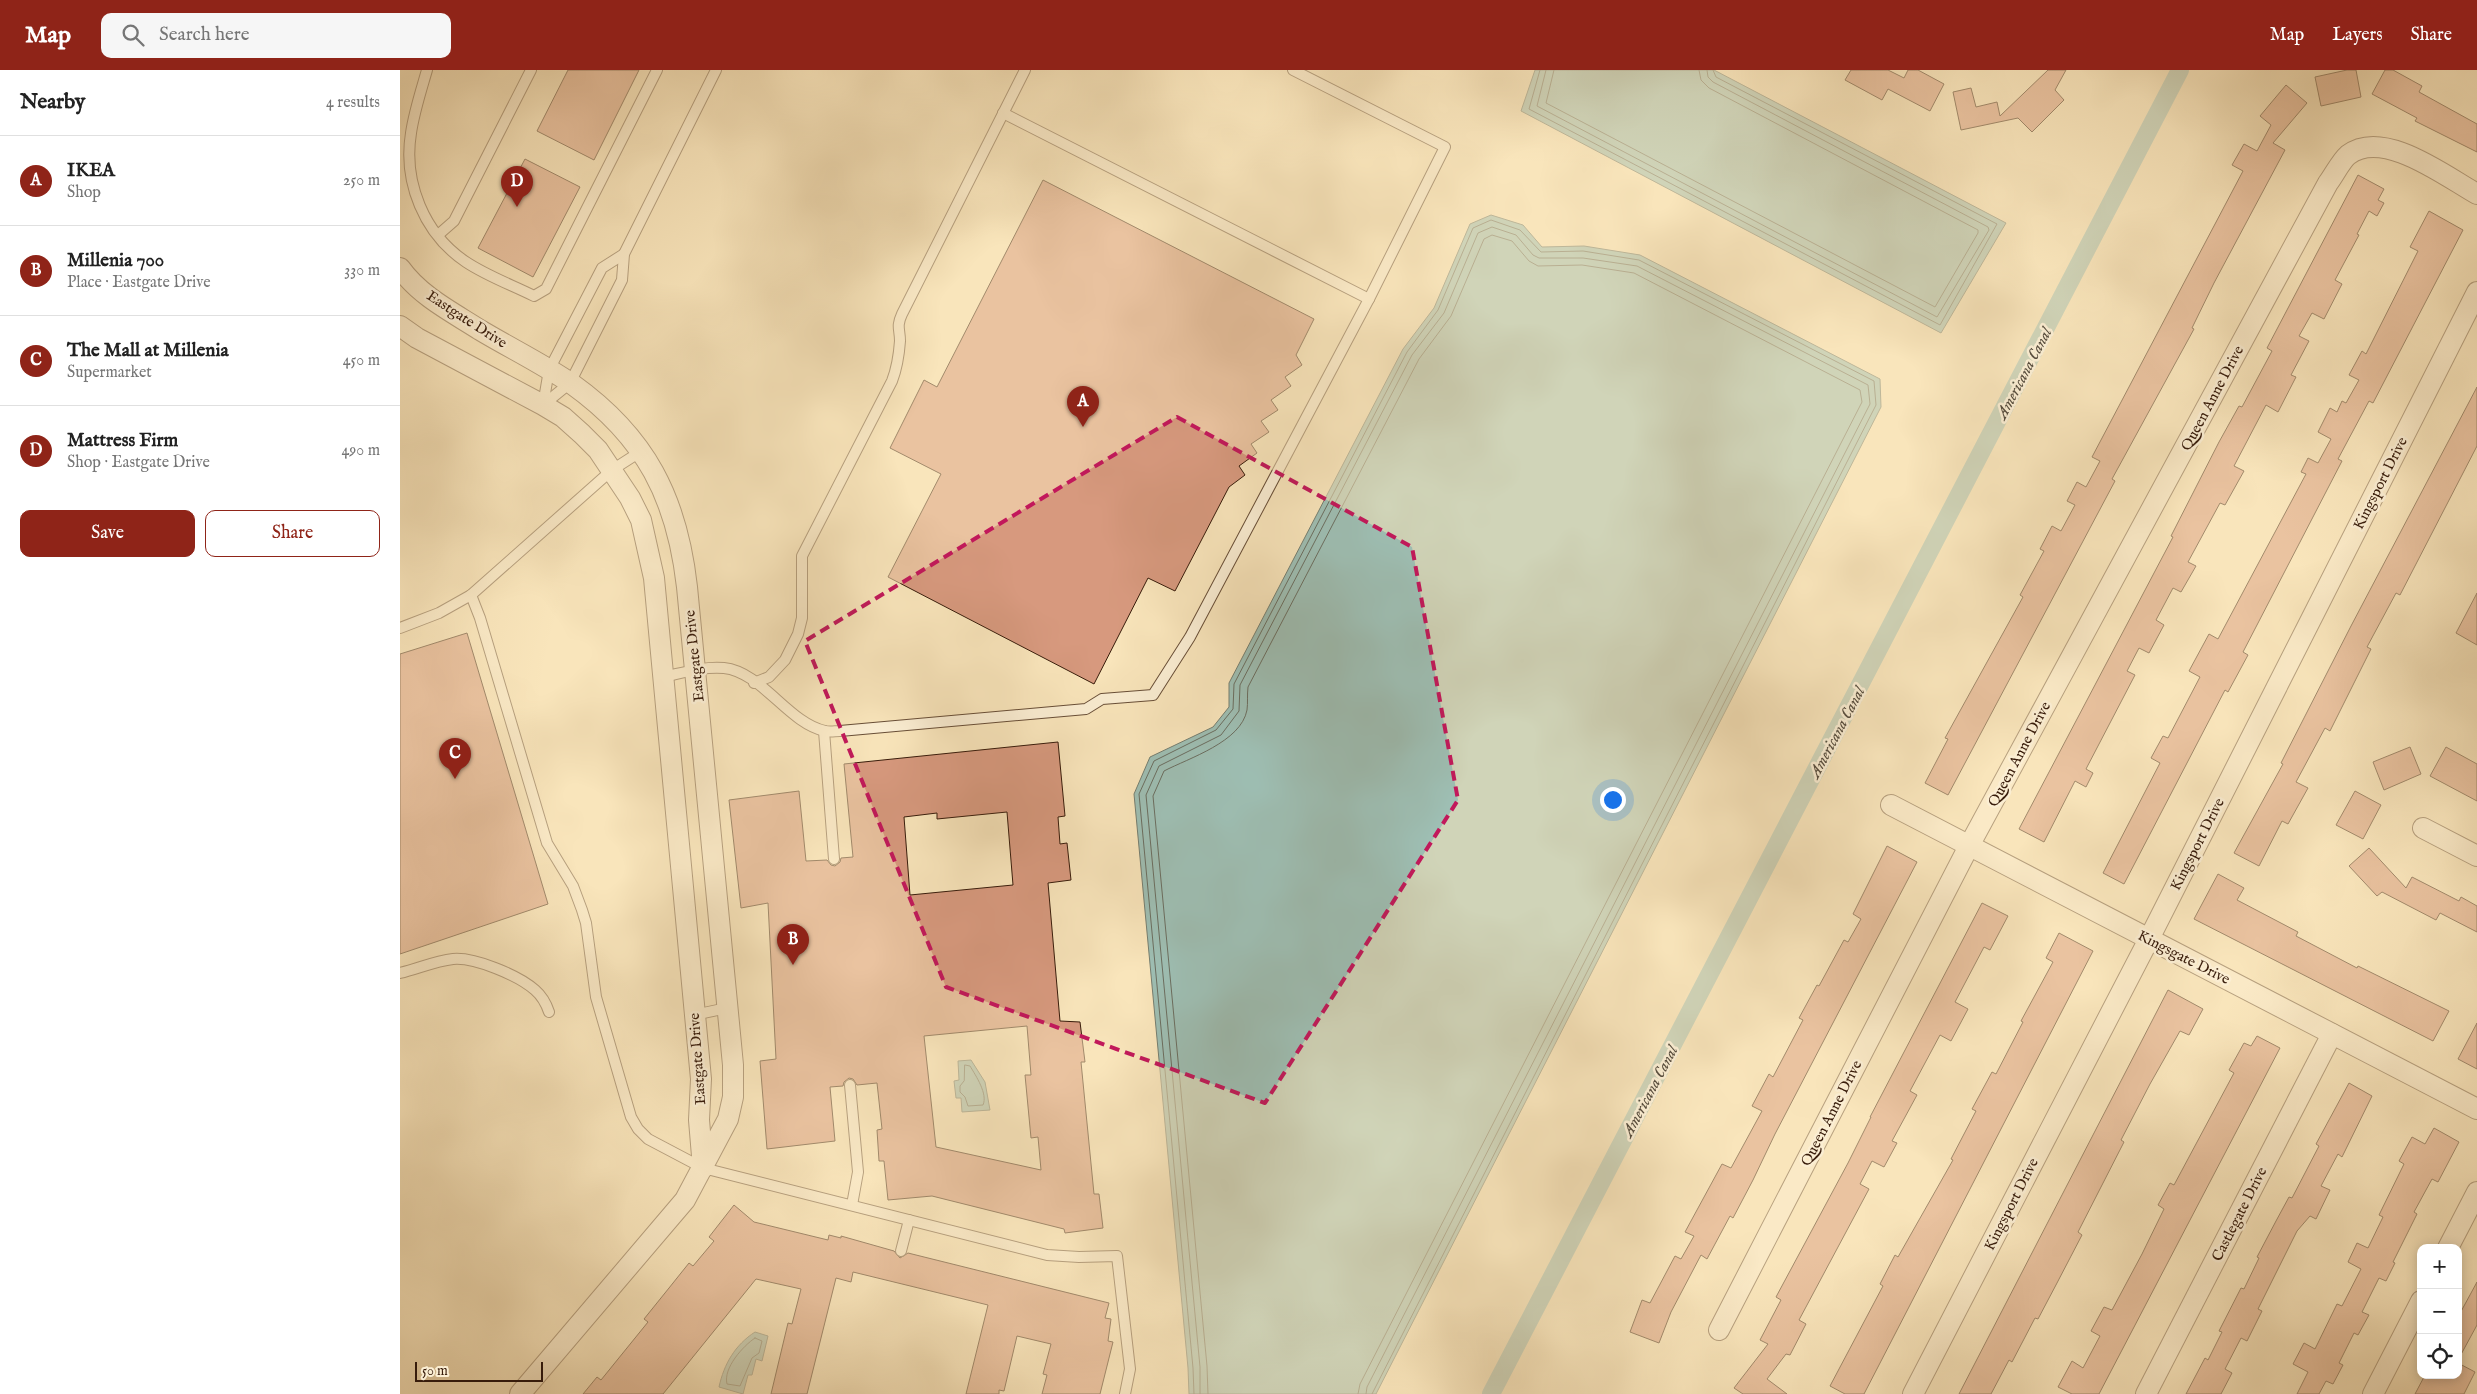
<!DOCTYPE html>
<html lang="en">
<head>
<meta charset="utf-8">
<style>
	body { margin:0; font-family:"IM FELL English",serif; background:#f6f6f6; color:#222 }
	.controls { position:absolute; right:15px; bottom:15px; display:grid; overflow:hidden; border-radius:10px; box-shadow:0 2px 12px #0003 }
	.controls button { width:45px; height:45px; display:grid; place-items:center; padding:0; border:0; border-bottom:1px solid #e0e0e0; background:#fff; color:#222; font:25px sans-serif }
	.scale { position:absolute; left:15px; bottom:12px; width:128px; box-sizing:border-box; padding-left:5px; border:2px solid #381c0b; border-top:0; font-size:14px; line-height:18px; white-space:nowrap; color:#381c0b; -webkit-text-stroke:4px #fbeed3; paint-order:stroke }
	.you { position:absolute; left:1212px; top:729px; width:18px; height:18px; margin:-12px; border:4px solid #fff; border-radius:50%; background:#1a73e8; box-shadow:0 0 0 8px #1a73e833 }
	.badge { display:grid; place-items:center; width:32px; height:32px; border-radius:50%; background:#8f2418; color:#fff; font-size:16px; font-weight:700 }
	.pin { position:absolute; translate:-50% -41px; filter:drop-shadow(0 1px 2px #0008) }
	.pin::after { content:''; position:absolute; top:26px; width:18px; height:15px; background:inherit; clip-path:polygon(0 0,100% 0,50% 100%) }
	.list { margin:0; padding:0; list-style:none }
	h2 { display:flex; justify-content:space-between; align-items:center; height:65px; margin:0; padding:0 20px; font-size:21px }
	h2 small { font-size:16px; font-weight:400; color:#767676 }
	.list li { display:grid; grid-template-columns:32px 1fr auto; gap:15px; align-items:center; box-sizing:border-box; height:90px; padding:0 20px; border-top:1px solid #e0e0e0 }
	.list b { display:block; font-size:19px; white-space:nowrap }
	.list p { margin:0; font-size:16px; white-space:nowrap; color:#767676 }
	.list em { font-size:16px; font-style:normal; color:#767676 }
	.actions { display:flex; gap:10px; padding:15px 20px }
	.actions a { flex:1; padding:11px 0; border:1px solid #8f2418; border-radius:10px; text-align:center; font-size:18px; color:#8f2418 }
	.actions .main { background:#8f2418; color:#fff }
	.icon { flex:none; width:28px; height:28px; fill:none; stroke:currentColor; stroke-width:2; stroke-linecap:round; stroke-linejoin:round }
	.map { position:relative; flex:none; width:2077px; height:1324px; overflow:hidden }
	header { display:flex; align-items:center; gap:30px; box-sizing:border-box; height:70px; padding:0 25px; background:#8f2418; color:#fff }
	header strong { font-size:24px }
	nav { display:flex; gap:28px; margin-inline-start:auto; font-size:18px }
	.search { width:350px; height:45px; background:#f6f6f6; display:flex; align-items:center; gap:12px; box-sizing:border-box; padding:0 18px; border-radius:10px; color:#767676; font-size:19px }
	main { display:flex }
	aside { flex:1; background:#fff }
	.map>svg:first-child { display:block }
	.water { fill:#9ebfb4; stroke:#757e70 }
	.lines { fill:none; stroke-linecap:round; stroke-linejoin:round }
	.shore { stroke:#6b6e60; stroke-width:1 }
	.canal { stroke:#9ebfb4; stroke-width:18 }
	.building { fill:#d7997e; stroke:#381c0b; fill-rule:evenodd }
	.lane-casing { stroke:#684e37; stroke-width:12 }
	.street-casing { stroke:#684e37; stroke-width:22 }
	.lane { stroke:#fbeed3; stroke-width:10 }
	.street { stroke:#fbeed3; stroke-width:20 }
	.marked { fill:none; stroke:#c2185b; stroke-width:4; stroke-dasharray:10 6; stroke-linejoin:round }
	.labels { text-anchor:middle; stroke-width:5; stroke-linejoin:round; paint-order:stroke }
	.street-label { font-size:15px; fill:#381c0b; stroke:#fbeed3 }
	.water-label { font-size:16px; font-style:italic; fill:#574d3e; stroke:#fbeed3 }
</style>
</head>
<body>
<header>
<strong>Map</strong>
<div class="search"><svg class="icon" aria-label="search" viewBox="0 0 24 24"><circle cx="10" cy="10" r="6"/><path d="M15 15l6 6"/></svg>Search here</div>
<nav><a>Map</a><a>Layers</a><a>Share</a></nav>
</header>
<main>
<aside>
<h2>Nearby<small>4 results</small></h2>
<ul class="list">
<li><span class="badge">A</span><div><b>IKEA</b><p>Shop</p></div><em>250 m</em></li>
<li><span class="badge">B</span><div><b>Millenia 700</b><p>Place · Eastgate Drive</p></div><em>330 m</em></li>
<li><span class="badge">C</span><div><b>The Mall at Millenia</b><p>Supermarket</p></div><em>450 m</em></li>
<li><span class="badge">D</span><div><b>Mattress Firm</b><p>Shop · Eastgate Drive</p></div><em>490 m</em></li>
</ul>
<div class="actions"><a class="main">Save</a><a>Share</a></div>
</aside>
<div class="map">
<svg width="2077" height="1324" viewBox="0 0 2077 1324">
	<rect width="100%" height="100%" fill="#f9e5bb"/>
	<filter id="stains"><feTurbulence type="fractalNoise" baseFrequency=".004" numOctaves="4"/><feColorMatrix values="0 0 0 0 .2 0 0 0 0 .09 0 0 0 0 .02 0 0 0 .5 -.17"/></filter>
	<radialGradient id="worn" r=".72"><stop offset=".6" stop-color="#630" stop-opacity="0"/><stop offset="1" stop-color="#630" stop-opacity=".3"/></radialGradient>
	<g class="water">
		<path d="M1135,0H1314L1606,153L1541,263L1121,41Z"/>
		<path d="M1091,145L1123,155L1142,177L1184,176L1240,185L1480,309L1481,337L976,1324H789L788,1298L734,724L750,687L813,657L829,637V613L1003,279L1034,238L1070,154Z"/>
		<path d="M571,990L585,1012L590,1040L562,1042L561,1028H556L554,1011L559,1010L558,991Z"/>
		<path d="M355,1262L368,1266L362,1291L356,1289L352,1305H348L343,1324L319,1317C324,1294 335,1275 355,1262Z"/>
	</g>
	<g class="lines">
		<g class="shore">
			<path d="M1140,0L1129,39L1540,255L1597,154L1316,7L1313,0"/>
			<path d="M1146,0L1137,36L1537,247L1589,160L1588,157L1313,12L1308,7L1307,0"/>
			<path d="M1154,0L1146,33L1535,237L1578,163V160L1309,18L1301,10L1299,0"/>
			<path d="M565,995L570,996C576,1006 588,1024 583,1035L568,1036L565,1027L560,1022V1016L564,1011Z"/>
			<path d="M355,1268L362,1271L359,1283L352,1288L340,1316L327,1314C323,1298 343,1276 355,1268Z"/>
			<path d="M794,1324L793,1298L739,724L754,691L816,660L833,639L834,614L1007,282L1038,240L1073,158L1091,150L1120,160L1141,182L1183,181L1239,190L1474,311L1476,335L972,1324"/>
			<path d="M800,1324V1297L746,725L759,696L821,665L839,641L840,615L1012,285L1044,243L1078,163L1092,157L1116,165L1133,185L1139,188H1183L1237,196L1468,315L1470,334L967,1317L966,1324"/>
			<path d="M808,1324L807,1296L753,726L764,701C789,688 841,672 847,640C848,633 847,625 848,617L1019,289L1051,246L1084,169L1092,165L1112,171L1129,191L1138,196L1182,195L1234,203L1460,320L1462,332L960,1314L958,1324"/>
		</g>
		<path class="canal" d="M1091,1324L1780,0"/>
	</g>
	<g class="building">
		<path d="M168,0H239L194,90L137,61Z"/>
		<path d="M1451,0H1488L1504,8L1508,0H1518L1544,14L1530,41L1488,19L1482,30L1445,10Z"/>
		<path d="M1648,0H1666L1655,20L1664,30L1632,62L1618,48L1561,60L1553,22L1571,18L1576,37L1597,32L1600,46Z"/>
		<path d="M1947,0H1956L1961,27L1921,36L1915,7Z"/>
		<path d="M1985,0H1993L2022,16L2019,22L2077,54V82L2015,51L2017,48L1972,24Z"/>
		<path d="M1886,15L1907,33L1873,73L1885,80L1814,213L1792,258L1794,259L1712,409L1715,411L1548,725L1525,713L1548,669L1545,668L1623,527L1620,525L1644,481L1640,479L1652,456L1661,461L1675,435L1667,431L1677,412L1686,417L1700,391L1692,387L1843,101L1832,95L1844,74L1857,81L1871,55L1860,46Z"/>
		<path d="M125,89L180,117L133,207L78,178Z"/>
		<path d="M1958,105L1984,119L1978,130L1984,133L1977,146L1969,141L1957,164L1959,165L1935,210L1942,214L1924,249L1912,243L1899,266L1909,271L1891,305L1896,307L1878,342L1866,335L1834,396L1844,401L1825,435L1820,433L1788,492L1796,496L1781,522L1773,518L1756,550L1764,555L1749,583L1739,578L1727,601L1735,605L1686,699L1693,703L1686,717L1675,711L1644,772L1619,759L1773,467L1771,466L1819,372L1839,336L1842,337L1872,281L1867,278Z"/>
		<path d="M643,110L914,249L896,285L902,295L885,307L891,316L871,330L878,340L861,351L869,362L851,374L857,383L839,396L845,405L829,417L775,521L748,508L694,614L488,507L541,404L490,378L524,310L537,317Z"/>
		<path d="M2029,141L2063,160L1973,333L1969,331L1938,389L1942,391L1843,582L1848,585L1828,622L1825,620L1724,814L1703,803L1760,693L1751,688L1763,666L1768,668L1800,607L1789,601L1809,564L1818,569L1906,404L1901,402L1908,388L1918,393L1931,369L1918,362L1930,338L1937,342L1942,331L1946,333L1959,310L1949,305L1962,281L1966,284L2018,181L2010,177Z"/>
		<path d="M2077,317V376L2000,525L1996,523L1967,577L1971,579L1930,661L1925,658L1896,712L1908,718L1888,754L1882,751L1859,796L1834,783L1883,694L1881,693L1951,556Z"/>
		<path d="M2077,523V575L2056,563Z"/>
		<path d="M67,563L148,834L0,884V584Z"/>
		<path d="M658,672L665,746L658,747L660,774L667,773L671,810L648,813L660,951L680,952L685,992H681L694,1124H699L703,1158L665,1163L664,1159L532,1126L488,1130L484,1091H479L477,1060L482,1059L477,1013L457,1015L453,1009L449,1008L444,1012L443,1016L430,1017L435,1071L367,1079L360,991L376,989L368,833L341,838L329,730L399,721L406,791L427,790L431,795L435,796L440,792L441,788L453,787L444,694ZM607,742L613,815L510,825L504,747L537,743V749ZM627,956L631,1005H625L631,1068L638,1067L641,1100L536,1077L524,966Z"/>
		<path d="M2010,677L2021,704L1984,720L1973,692Z"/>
		<path d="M2046,677L2077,694V731L2030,706Z"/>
		<path d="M1955,721L1981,735L1963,769L1936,755Z"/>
		<path d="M1487,776L1517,792L1375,1064L1353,1110L1333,1148L1330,1146L1307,1189L1301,1185L1271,1242L1259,1273L1230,1262L1242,1230L1250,1233L1275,1186L1281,1189L1294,1166L1285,1162L1322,1094L1331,1098L1362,1041L1352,1036L1369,1004L1373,1007L1403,950L1399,948L1417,915L1419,916L1444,870L1448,872L1461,849L1453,844Z"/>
		<path d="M1969,778L2006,818L2012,807L2059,831L2061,827L2077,836V862L2040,843L2036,850L1982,822L1977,826L1949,796Z"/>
		<path d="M1818,804L1844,818L1837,830L1898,862L1896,866L1957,898L1958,896L2049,941L2033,971L1794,849Z"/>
		<path d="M1582,833L1608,846L1590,880L1584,877L1555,932L1568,939L1551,971L1540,965L1510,1021L1517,1025L1492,1071L1497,1073L1484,1097L1472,1091L1460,1114L1469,1119L1399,1250L1406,1254L1390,1285L1386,1284L1367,1309L1387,1324H1343L1334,1318L1368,1274L1360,1270L1381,1230L1376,1227L1448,1093L1471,1047H1470Z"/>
		<path d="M1659,863L1693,881L1464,1324H1445L1430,1316L1483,1216L1480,1214L1495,1185L1498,1187L1553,1090L1551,1089L1576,1041L1572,1039L1592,1002L1596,1004L1623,952L1621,951L1653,892L1646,888Z"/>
		<path d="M1768,920L1803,939L1789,965L1780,961L1750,1014L1721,1070L1724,1072L1678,1162L1682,1165L1657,1213L1638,1249L1635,1248L1612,1292L1609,1290L1591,1324H1559Z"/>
		<path d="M2077,953V999L2058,989Z"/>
		<path d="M1857,966L1880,978L1699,1324H1672L1658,1317L1672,1291L1683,1298L1700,1266L1691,1261L1704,1237L1712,1240L1742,1184L1764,1139L1758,1135L1770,1113L1774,1115L1834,1003L1829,1000L1844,973L1851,976Z"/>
		<path d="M1949,1013L1972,1026L1942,1087L1938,1084L1921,1116L1930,1120L1916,1149L1910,1146L1897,1161L1858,1239L1862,1241L1847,1271L1841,1268L1825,1299L1832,1303L1821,1324H1786L1805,1288L1808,1290L1822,1262L1819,1261L1841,1218L1844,1219L1859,1188L1857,1187L1876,1151L1889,1127L1892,1128L1919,1076L1916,1074Z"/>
		<path d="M2034,1058L2059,1072L2038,1112L2032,1109L2014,1142L2017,1144L1993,1192L1995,1193L1986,1211L1979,1208L1962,1242L1969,1245L1958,1265L1954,1263L1939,1293L1943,1295L1933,1314L1926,1311L1919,1324H1897L1908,1302L1893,1294L1904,1273L1915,1279L1937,1234L1942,1236L1961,1199L1948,1192L1957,1173L1968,1178L1983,1147L1979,1145L2004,1094L1999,1091L2012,1067L2025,1074Z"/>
		<path d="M334,1135L354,1152L428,1170L429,1165L441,1168V1166L494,1181L500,1188L508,1183L709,1233L705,1248L711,1249L708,1271L713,1272L700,1324H642L647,1305L643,1304L651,1274L617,1266L604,1321L599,1320V1324H566L588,1235L453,1202L451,1212L436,1208L407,1324H371L388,1253L392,1254L401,1219L356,1209L263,1324H183L197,1307L201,1310L248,1252L244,1249L269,1218L289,1193L293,1196L314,1171L309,1167Z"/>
		<path d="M2077,1212V1255L2058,1290V1247Z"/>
		<path d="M2058,1293L2075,1302L2064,1324H2015L2025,1305H2058Z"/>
	</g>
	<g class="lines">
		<g class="lane-casing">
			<g id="lane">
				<path d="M27,0C21,21 14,42 11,63C3,112 24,164 66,192C87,206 112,215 134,226L146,219L257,0"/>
				<path d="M603,43L969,229"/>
				<path d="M38,165L54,151L131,0"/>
				<path d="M143,335L170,313L222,210L224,184L316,0"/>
				<path d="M143,335L149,300L202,198L224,184"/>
				<path d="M71,525L80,548L147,773L173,816L182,840L186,853L196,927L231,1047L238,1059L248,1069L303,1098L647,1185L679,1187L717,1186L730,1299L725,1324"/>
				<path d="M0,558L39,543L71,525L212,400L240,382"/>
				<path d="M263,607C282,603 304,596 324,598C362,602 388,653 425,661C430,662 435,661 440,661L686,639L702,629L753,625L790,567L969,229L1045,77L893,0"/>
				<path d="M354,613L369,607L385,590L398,564L402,548V486L492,311C497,298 499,285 500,271C500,259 496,257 502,244L625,0"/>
				<path d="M424,661L434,789"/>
				<path d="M0,903C17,899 35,891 53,889C74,887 118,905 135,920C142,926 146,933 149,942"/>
				<path d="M294,945L327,938"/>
				<path d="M450,1015L458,1102L452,1135"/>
				<path d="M501,1181L509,1150"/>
			</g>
		</g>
		<g class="street-casing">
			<g id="street">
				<path d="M0,198C20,226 52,242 80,260C110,278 143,294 172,314C246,367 277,428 287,517L333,995V1027L328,1049L285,1130L120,1324"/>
				<path d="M0,256L17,268L143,335L163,347L182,364L198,380L230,428L241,450L254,508L301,1009L299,1050L303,1098"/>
				<path d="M1491,735L2077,1039"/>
				<path d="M2023,758L2077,786"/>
				<path d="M2048,1178L2077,1122"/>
				<path d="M1319,1260L1569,776L1928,113C1934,105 1941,91 1948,85C1983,58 2045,106 2077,124"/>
				<path d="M1513,1324L1749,869L2077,222"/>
				<path d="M1746,1324L1932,964"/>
				<path d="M1973,1324L2021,1231"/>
			</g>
		</g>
		<use href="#lane" class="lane"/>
		<use href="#street" class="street"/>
	</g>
	<path d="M0 0H2077V1324H0ZM777,347L1012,477L1058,730L865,1033L546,917L405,571Z" fill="#f9e5bb" fill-opacity=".55" fill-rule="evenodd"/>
	<path class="marked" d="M777,347L1012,477L1058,730L865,1033L546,917L405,571Z"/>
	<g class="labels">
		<g class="street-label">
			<text transform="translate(67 249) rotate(33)" y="5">Eastgate Drive</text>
			<text transform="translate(1812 328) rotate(-62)" y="5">Queen Anne Drive</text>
			<text transform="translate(1980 413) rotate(-63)" y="5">Kingsport Drive</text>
			<text transform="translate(294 586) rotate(-96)" y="5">Eastgate Drive</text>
			<text transform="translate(1619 684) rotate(-62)" y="5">Queen Anne Drive</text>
			<text transform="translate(1797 774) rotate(-63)" y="5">Kingsport Drive</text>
			<text transform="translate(1784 887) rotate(27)" y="5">Kingsgate Drive</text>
			<text transform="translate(297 989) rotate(-94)" y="5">Eastgate Drive</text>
			<text transform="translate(1431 1043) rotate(-63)" y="5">Queen Anne Drive</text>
			<text transform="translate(1611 1134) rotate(-63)" y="5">Kingsport Drive</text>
			<text transform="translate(1839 1144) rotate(-63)" y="5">Castlegate Drive</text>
		</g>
		<g class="water-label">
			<text transform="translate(1623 303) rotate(-62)" y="6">Americana Canal</text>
			<text transform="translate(1436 662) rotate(-62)" y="6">Americana Canal</text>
			<text transform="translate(1249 1021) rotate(-62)" y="6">Americana Canal</text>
		</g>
	</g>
	<rect width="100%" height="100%" filter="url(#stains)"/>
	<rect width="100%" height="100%" fill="url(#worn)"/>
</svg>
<div class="controls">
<button>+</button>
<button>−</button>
<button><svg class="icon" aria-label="locate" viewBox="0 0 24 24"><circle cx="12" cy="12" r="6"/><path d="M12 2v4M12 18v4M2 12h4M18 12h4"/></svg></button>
</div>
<div class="scale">50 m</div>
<div class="you"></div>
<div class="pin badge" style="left:683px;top:357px">A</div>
<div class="pin badge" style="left:393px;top:895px">B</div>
<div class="pin badge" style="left:55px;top:709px">C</div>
<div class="pin badge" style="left:117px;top:137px">D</div>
</div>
</main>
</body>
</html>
